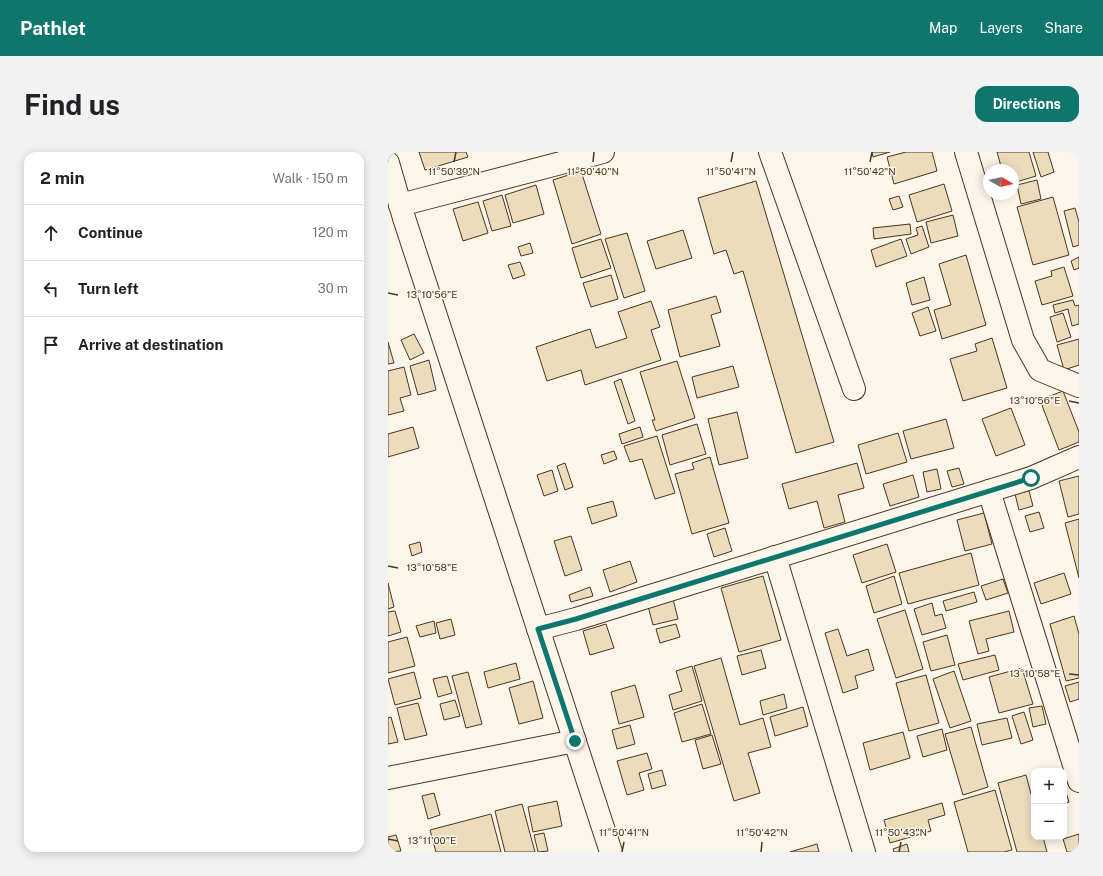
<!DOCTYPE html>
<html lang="en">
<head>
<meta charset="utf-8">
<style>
	body { margin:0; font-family:"Public Sans",sans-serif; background:#f2f2f2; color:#202124 }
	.controls { position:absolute; right:12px; bottom:12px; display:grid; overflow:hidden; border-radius:8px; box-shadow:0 2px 10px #0003 }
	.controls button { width:36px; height:36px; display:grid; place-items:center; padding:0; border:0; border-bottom:1px solid #e0e0e0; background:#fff; color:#202124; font:20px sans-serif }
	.compass { position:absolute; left:595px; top:12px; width:36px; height:36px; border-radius:50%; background:#fff; box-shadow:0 2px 10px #0003; rotate:99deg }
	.stop { position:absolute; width:12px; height:12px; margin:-9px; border:3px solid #0f766e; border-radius:50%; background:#fff }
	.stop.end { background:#0f766e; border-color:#fff; box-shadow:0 1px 4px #0008 }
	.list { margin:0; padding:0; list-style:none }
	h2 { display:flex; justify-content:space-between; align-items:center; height:52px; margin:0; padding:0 16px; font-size:17px }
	h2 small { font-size:13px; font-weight:400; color:#757577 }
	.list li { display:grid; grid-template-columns:26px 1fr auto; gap:12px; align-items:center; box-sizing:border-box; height:56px; padding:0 16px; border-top:1px solid #e0e0e0 }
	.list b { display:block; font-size:15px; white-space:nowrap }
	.list em { font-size:13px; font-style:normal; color:#757577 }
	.icon { flex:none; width:22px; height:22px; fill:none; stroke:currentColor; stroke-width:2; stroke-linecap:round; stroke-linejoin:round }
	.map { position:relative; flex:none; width:691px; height:700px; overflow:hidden; border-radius:12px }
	header { display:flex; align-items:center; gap:24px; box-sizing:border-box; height:56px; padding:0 20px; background:#0f766e; color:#fff }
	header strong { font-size:19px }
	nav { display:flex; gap:22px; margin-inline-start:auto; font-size:14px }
	.intro { display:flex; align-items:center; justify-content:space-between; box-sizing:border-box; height:96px; padding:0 24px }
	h1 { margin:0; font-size:28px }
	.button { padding:10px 18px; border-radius:12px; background:#0f766e; color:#fff; font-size:14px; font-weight:700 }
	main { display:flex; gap:24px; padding:0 24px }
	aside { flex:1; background:#fff; border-radius:12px; box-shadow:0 2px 10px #0003 }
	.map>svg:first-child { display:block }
	.building { fill:#ecdcbc; stroke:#4a3520 }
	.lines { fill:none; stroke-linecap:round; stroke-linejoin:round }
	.street-casing { stroke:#4a3520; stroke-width:24 }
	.street { stroke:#fbf6e9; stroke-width:22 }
	.route { stroke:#0f766e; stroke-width:5 }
	.ticks { fill:none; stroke:#4a3520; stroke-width:1.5 }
	.ticks-label { font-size:10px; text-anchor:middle; fill:#4a3520; stroke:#fbf6e9; stroke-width:3; stroke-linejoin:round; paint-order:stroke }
</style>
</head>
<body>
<header>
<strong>Pathlet</strong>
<nav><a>Map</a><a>Layers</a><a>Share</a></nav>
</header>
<div class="intro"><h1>Find us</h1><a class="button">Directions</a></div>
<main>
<aside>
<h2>2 min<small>Walk · 150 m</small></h2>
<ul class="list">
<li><svg class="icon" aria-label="ahead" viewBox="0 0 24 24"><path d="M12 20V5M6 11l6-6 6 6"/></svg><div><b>Continue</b></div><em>120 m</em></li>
<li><svg class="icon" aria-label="left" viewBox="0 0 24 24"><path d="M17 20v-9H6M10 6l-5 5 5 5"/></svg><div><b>Turn left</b></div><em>30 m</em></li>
<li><svg class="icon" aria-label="arrive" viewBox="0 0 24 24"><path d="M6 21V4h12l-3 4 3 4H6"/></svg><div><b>Arrive at destination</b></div></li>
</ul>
</aside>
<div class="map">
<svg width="691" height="700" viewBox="0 0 691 700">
	<rect width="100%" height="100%" fill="#fbf6e9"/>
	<g class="building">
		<path d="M31,0H78L80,5L37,18Z"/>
		<path d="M484,0H502L485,5Z"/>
		<path d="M518,0H544L549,19L506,32L499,5Z"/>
		<path d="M609,0H641L648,24L625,31V18H614Z"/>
		<path d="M645,0H660L666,20L653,25Z"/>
		<path d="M193,19L213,82L184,92L165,28Z"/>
		<path d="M649,28L653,47L633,52L629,33Z"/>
		<path d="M368,29L446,290L408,301L355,119L346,122L338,98L326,102L310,46Z"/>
		<path d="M556,32L564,59L529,70L521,43Z"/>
		<path d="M148,33L156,62L125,71L117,43Z"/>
		<path d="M114,43L123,74L104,79L95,49Z"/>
		<path d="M511,44L515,55L505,58L501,47Z"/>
		<path d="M665,45L681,103L645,113L629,55Z"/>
		<path d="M90,50L100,81L75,89L65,57Z"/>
		<path d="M687,56L691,70V93L685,95L676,59Z"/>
		<path d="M565,63L570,84L543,91L538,70Z"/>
		<path d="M522,72L523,82L486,87L485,76Z"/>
		<path d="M534,74L541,95L523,102L518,87L530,83L528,76Z"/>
		<path d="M295,78L304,106L268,117L259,89Z"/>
		<path d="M239,81L257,139L236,146L217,87Z"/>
		<path d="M213,87L223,116L193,126L184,96Z"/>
		<path d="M513,87L519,104L488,115L483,98Z"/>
		<path d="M142,91L145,101L133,104L130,95Z"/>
		<path d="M578,103L598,173L554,187L546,158L563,153L551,112Z"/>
		<path d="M691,105V116L686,118L683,109Z"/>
		<path d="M132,110L137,123L125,127L120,113Z"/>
		<path d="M676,115L685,144L654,153L647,129L664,124L663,119Z"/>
		<path d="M223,123L230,147L203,155L195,131Z"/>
		<path d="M536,125L542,148L524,153L518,131Z"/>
		<path d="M328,144L333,160L323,163L332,194L292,205L280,158Z"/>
		<path d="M685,148L687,154L691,153V172L684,174L680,157L667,161L665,153Z"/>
		<path d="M263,149L272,175L263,178L273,208L197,233L193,218L159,229L148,195L202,177L208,196L239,186L230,160Z"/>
		<path d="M540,155L548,179L532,184L524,161Z"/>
		<path d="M675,161L683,185L669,190L662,165Z"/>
		<path d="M26,182L36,201L22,208L13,188Z"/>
		<path d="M604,186L619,236L575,249L562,207L589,199L587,192Z"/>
		<path d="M691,187V213L676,218L669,193Z"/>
		<path d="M0,190L6,211L0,212Z"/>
		<path d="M41,208L48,238L30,243L22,214Z"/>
		<path d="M289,209L307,266L268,279L264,268H267L252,220Z"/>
		<path d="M345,214L351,235L309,246L304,225Z"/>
		<path d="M16,215L23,243L12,246L16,259L0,263V219Z"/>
		<path d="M233,227L247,269L240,272L226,230Z"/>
		<path d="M675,239L691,280V290L671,298L652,248Z"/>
		<path d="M623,256L637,293L608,304L594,267Z"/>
		<path d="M349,260L360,306L331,313L320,267Z"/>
		<path d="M558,267L566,296L523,307L515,279Z"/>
		<path d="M309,272L318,302L282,313L274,283Z"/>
		<path d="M25,275L31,296L0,305V282Z"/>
		<path d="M252,275L255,285L234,292L231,282Z"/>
		<path d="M510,281L519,310L478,322L470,293Z"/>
		<path d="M269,284L287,341L267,347L254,307L242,310L236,294Z"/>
		<path d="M226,299L229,307L216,312L213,303Z"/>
		<path d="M322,305L341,371L304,382L287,322L306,317L304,311Z"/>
		<path d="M177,311L185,335L177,338L169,314Z"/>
		<path d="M469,311L476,336L450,343L457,370L436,376L429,349L401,357L394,332Z"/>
		<path d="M571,316L576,332L564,335L559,319Z"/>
		<path d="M549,317L553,337L539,340L535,320Z"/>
		<path d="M164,318L170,339L156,344L149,323Z"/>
		<path d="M525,323L531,345L502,354L495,332Z"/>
		<path d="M691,324V362L680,365L671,329Z"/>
		<path d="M641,339L645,354L631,358L627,342Z"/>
		<path d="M225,349L229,364L204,372L199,356Z"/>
		<path d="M651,360L656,376L642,380L637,364Z"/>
		<path d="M596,361L604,392L577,399L569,368Z"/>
		<path d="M691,367V426L677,371Z"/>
		<path d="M337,376L344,399L326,405L319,382Z"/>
		<path d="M183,384L194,418L177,424L166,389Z"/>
		<path d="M32,390L34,400L24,404L21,393Z"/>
		<path d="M499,392L508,420L474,431L465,403Z"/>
		<path d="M583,401L591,433L520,452L511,421Z"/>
		<path d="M242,409L249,430L222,440L215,418Z"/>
		<path d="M676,421L683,442L653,452L646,431Z"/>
		<path d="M375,424L393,488L351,500L333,436Z"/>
		<path d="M506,424L514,452L486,461L478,434Z"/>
		<path d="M615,427L620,441L598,448L593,434Z"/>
		<path d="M0,431L6,455L0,457Z"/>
		<path d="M202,435L205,444L183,450L181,443Z"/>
		<path d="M586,440L589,450L558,459L555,449Z"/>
		<path d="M285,447L290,467L265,473L260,454Z"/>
		<path d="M544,451L547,464L554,462L558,476L534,483L526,457Z"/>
		<path d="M517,458L535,517L508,526L489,467Z"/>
		<path d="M7,459L13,480L0,484V460Z"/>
		<path d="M621,459L626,480L598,487L601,499L590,502L581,469Z"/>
		<path d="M686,464L691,482V526L678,529L662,472Z"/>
		<path d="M63,467L67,483L52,487L48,471Z"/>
		<path d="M46,469L48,481L32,485L28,474Z"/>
		<path d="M218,472L226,496L202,503L195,479Z"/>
		<path d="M288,472L292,485L272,491L268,477Z"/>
		<path d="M450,477L459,504L480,497L486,518L467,524L470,536L455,541L437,481Z"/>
		<path d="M559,483L567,513L543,519L535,490Z"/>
		<path d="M19,485L27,514L0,521V490Z"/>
		<path d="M373,498L378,516L354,523L349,504Z"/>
		<path d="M607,503L611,518L575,528L570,512Z"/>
		<path d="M333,506L352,573L375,566L383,595L360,601L372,641L346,649L306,514Z"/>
		<path d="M128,511L132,527L100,536L96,520Z"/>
		<path d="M304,514L314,549L285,558L281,543L294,539L288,519Z"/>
		<path d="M634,516L645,552L611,561L601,525Z"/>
		<path d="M566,519L583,569L562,576L545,527Z"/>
		<path d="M26,520L33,546L7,553L0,527Z"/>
		<path d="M80,520L94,572L78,576L64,524Z"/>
		<path d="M538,523L551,571L521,579L508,531Z"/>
		<path d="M59,524L64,541L50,545L45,527Z"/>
		<path d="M145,529L155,566L131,572L121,536Z"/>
		<path d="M691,530V547L682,550L677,534Z"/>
		<path d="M247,533L256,565L231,572L223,540Z"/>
		<path d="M396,542L399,556L375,563L372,549Z"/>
		<path d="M67,548L72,564L56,568L52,552Z"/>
		<path d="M30,551L39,583L17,588L9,556Z"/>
		<path d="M314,552L323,582L294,590L286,561Z"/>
		<path d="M654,554L658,572L645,575L641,556Z"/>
		<path d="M415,555L420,574L387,584L382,565Z"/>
		<path d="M636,560L645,588L633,592L624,564Z"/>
		<path d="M3,565L10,590L0,592V566Z"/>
		<path d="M619,566L624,586L594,593L589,572Z"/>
		<path d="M242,573L247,592L229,597L224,578Z"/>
		<path d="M583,575L600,635L575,643L557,582Z"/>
		<path d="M554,577L559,598L535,605L529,584Z"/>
		<path d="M515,580L522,606L482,618L475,591Z"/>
		<path d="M324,583L333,612L315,617L307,588Z"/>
		<path d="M259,601L264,617L251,621L256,638L239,643L229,609Z"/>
		<path d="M274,618L278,633L264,637L260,622Z"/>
		<path d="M638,623L646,653V685H655L659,700H629L610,631Z"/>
		<path d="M676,634L681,650L676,652Z"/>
		<path d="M607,638L624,698L616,700H580L566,650Z"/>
		<path d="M46,641L52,663L40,667L34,644Z"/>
		<path d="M169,649L174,674L145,680L140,655Z"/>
		<path d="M554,651L557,663L540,668L543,679L502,691L496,668Z"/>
		<path d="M134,652L147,700H117L107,659Z"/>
		<path d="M103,662L113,700H48L42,678Z"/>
		<path d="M156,681L160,699L150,700L146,683Z"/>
		<path d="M691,682V700H679L675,687Z"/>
		<path d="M8,683L13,699L0,700V685Z"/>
		<path d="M429,692L431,700H402Z"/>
		<path d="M519,692L521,700H506L505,697Z"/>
	</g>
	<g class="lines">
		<g class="street-casing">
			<g id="street">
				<path d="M382,0L466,237"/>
				<path d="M578,0L635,188L652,218L691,234"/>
				<path d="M0,11L16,66L223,700"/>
				<path d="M12,53L215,0"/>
				<path d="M601,339L691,629"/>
				<path d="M387,405L476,700"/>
				<path d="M150,477L188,467L643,326L691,305"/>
				<path d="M0,626L187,589"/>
			</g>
		</g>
		<use href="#street" class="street"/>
	</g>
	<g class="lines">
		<path class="route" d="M187,589L150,477L188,467L643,326"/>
	</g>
	<path class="ticks" d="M66,10L68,0M205,10L206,0M343,10L345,0M482,10L484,0M0,141L10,143M681,249L691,251M0,414L10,416M681,522L691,523M0,687L10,689M234,700L236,690M373,700L374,690M511,700L513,690"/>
	<g class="ticks-label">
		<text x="66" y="23">11°50'39"N</text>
		<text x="205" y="23">11°50'40"N</text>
		<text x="343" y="23">11°50'41"N</text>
		<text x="482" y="23">11°50'42"N</text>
		<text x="44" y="146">13°10'56"E</text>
		<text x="647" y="252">13°10'56"E</text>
		<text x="44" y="419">13°10'58"E</text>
		<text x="647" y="525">13°10'58"E</text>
		<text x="236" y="684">11°50'41"N</text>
		<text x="374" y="684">11°50'42"N</text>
		<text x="513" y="684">11°50'43"N</text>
		<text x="44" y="692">13°11'00"E</text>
	</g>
</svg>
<div class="controls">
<button>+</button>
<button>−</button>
</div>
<svg class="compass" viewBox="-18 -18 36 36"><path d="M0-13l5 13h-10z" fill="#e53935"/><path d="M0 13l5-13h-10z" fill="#757577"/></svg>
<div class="stop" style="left:643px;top:326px"></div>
<div class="stop end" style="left:187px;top:589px"></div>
</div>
</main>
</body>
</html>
